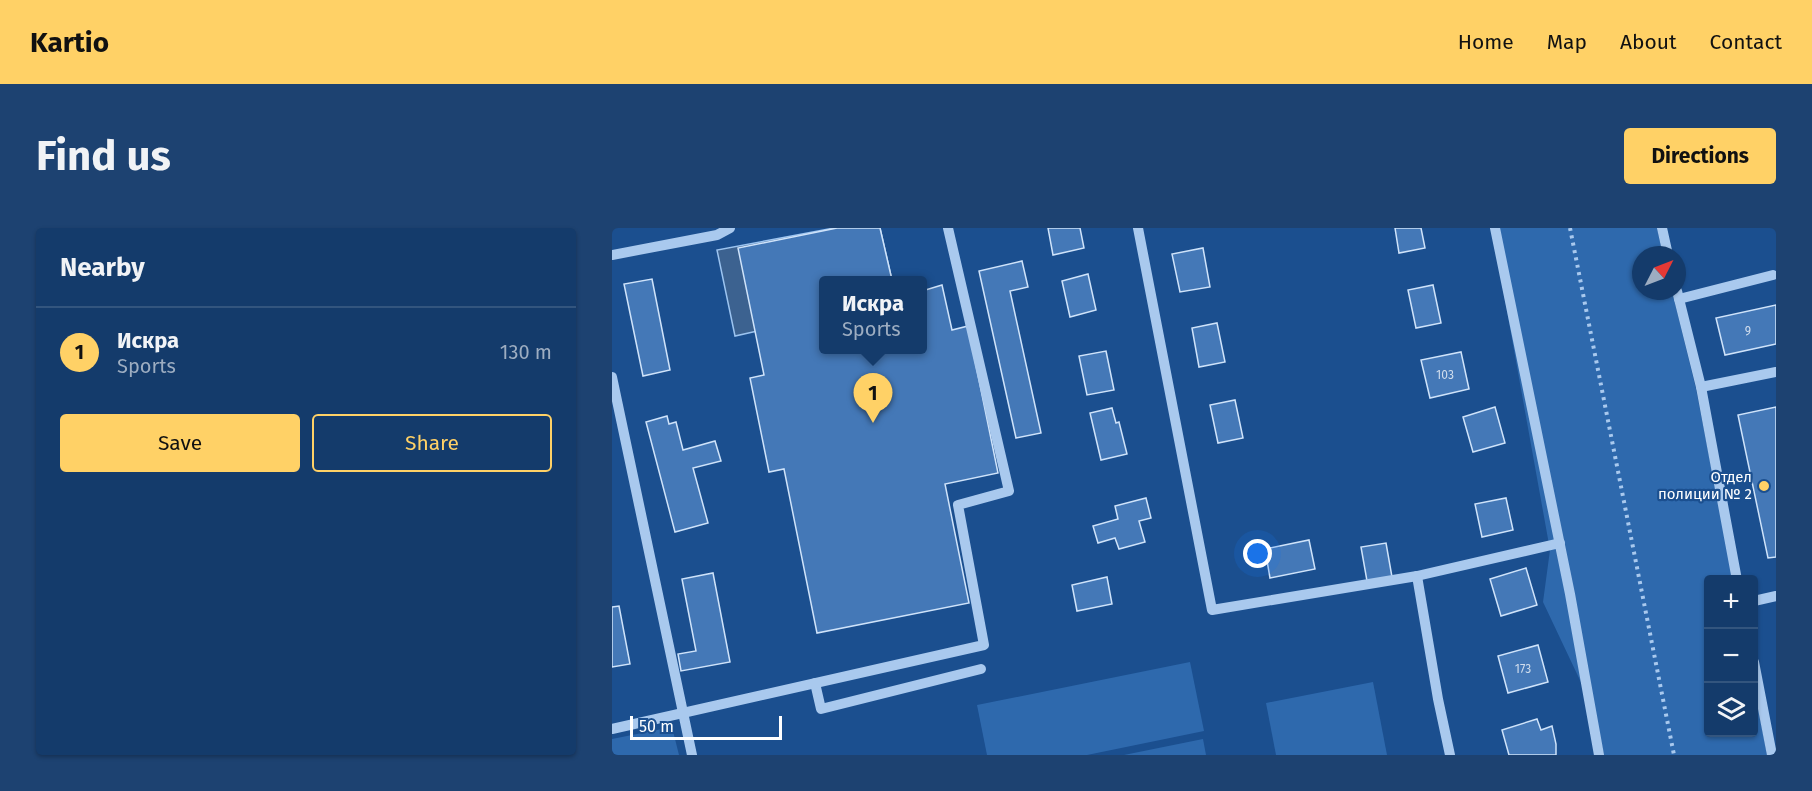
<!DOCTYPE html>
<html lang="en">
<head>
<meta charset="utf-8">
<style>
	body { margin:0; font-family:"Fira Sans",sans-serif; background:#1d4271; color:#f1f3f6 }
	.controls { position:absolute; right:18px; bottom:18px; display:grid; overflow:hidden; border-radius:6px; box-shadow:0 2px 4px #0004 }
	.controls button { width:54px; height:54px; display:grid; place-items:center; padding:0; border:0; border-bottom:2px solid #33557e; background:#143b6b; color:#f1f3f6; font:30px sans-serif }
	.compass { position:absolute; left:1020px; top:18px; width:54px; height:54px; border-radius:50%; background:#143b6b; box-shadow:0 2px 4px #0004; rotate:48deg }
	.scale { position:absolute; left:18px; bottom:15px; width:152px; box-sizing:border-box; padding-left:6px; border:3px solid #fff; border-top:0; font-size:16px; line-height:21px; white-space:nowrap; color:#fff; -webkit-text-stroke:4px #1b4f8f; paint-order:stroke }
	.you { position:absolute; left:646px; top:326px; width:21px; height:21px; margin:-15px; border:4px solid #fff; border-radius:50%; background:#1a73e8; box-shadow:0 0 0 9px #1a73e833 }
	.badge { display:grid; place-items:center; width:39px; height:39px; border-radius:50%; background:#ffd166; color:#111; font-size:20px; font-weight:700 }
	.pin { position:absolute; translate:-50% -50px; filter:drop-shadow(0 2px 3px #0008) }
	.pin::after { content:''; position:absolute; top:32px; width:21px; height:18px; background:inherit; clip-path:polygon(0 0,100% 0,50% 100%) }
	.popup { position:absolute; left:207px; top:48px; width:108px; height:78px; box-sizing:border-box; display:grid; place-content:center; border-radius:6px; background:#143b6b; filter:drop-shadow(0 2px 4px #0005); font-size:20px; white-space:nowrap; color:#9dadc1 }
	.popup b { font-size:22px; color:#f1f3f6 }
	.popup::after { content:''; position:absolute; left:50%; top:100%; margin-left:-12px; border:12px solid transparent; border-top-color:#143b6b }
	.list { margin:0; padding:0; list-style:none }
	h2 { display:flex; justify-content:space-between; align-items:center; height:78px; margin:0; padding:0 24px; font-size:26px }
	h2 small { font-size:20px; font-weight:400; color:#9dadc1 }
	.list li { display:grid; grid-template-columns:39px 1fr auto; gap:18px; align-items:center; box-sizing:border-box; height:90px; padding:0 24px; border-top:2px solid #33557e }
	.list b { display:block; font-size:22px; white-space:nowrap }
	.list p { margin:0; font-size:20px; white-space:nowrap; color:#9dadc1 }
	.list em { font-size:20px; font-style:normal; color:#9dadc1 }
	.actions { display:flex; gap:12px; padding:18px 24px }
	.actions a { flex:1; padding:14px 0; border:2px solid #ffd166; border-radius:6px; text-align:center; font-size:21px; color:#ffd166 }
	.actions .main { background:#ffd166; color:#111 }
	.icon { flex:none; width:33px; height:33px; fill:none; stroke:currentColor; stroke-width:2; stroke-linecap:round; stroke-linejoin:round }
	.map { position:relative; flex:none; width:1164px; height:527px; overflow:hidden; border-radius:6px }
	header { display:flex; align-items:center; gap:36px; box-sizing:border-box; height:84px; padding:0 30px; background:#ffd166; color:#111 }
	header strong { font-size:28px }
	nav { display:flex; gap:33px; margin-inline-start:auto; font-size:21px }
	.intro { display:flex; align-items:center; justify-content:space-between; box-sizing:border-box; height:144px; padding:0 36px }
	h1 { margin:0; font-size:42px }
	.button { padding:15px 27px; border-radius:6px; background:#ffd166; color:#111; font-size:21px; font-weight:700 }
	main { display:flex; gap:36px; padding:0 36px }
	aside { flex:1; background:#143b6b; border-radius:6px; box-shadow:0 2px 4px #0004 }
	.map>svg:first-child { display:block }
	.green { fill:#2e69ad }
	.water { fill:#3c6290; stroke:#9cc4f0; stroke-width:1.5 }
	.building { fill:#4478b7; stroke:#cfe3fa; stroke-width:1.5 }
	.lines { fill:none; stroke-linecap:round; stroke-linejoin:round }
	.path { stroke:#a9c9ee; stroke-width:4; stroke-dasharray:3 4.5; stroke-linecap:butt }
	.minor { stroke:#a9c9ee; stroke-width:10 }
	.poi-dot { fill:#ffd166; stroke:#1b4f8f; stroke-width:2 }
	.labels { text-anchor:middle; stroke-width:4.5; stroke-linejoin:round; paint-order:stroke }
	.number-label { font-size:12px; fill:#d0dded }
	.poi-label { font-size:15px; fill:#fff; stroke:#1b4f8f; text-anchor:end }
</style>
</head>
<body>
<header>
<strong>Kartio</strong>
<nav><a>Home</a><a>Map</a><a>About</a><a>Contact</a></nav>
</header>
<div class="intro"><h1>Find us</h1><a class="button">Directions</a></div>
<main>
<aside>
<h2>Nearby<small></small></h2>
<ul class="list">
<li><span class="badge">1</span><div><b>Искра</b><p>Sports</p></div><em>130 m</em></li>
</ul>
<div class="actions"><a class="main">Save</a><a>Share</a></div>
</aside>
<div class="map">
<svg width="1164" height="527" viewBox="0 0 1164 527">
	<rect width="100%" height="100%" fill="#1b4f8f"/>
	<g class="green">
		<path d="M880,0H1045L1051,27H1029V63H1060L1084,161L1121,351L1096,352V505H1142V457L1155,527H992L983,484L931,374L938,322Z"/>
		<path d="M578,434L592,503L475,527H375L365,477Z"/>
		<path d="M761,454L775,527H664L654,475Z"/>
		<path d="M60,499L67,527H0V511Z"/>
		<path d="M591,511L594,527H512Z"/>
	</g>
	<path class="water" d="M222,0H268L280,52H212L211,88L123,108L105,22Z"/>
	<g class="building">
		<path d="M225,0H268L280,52H212V122H310V63L330,57L340,102L356,98L386,245L333,256L357,375L205,405L172,241L157,244L138,150L152,147L126,20Z"/>
		<path d="M436,0H468L472,20L441,27Z"/>
		<path d="M783,0H809L813,20L787,25Z"/>
		<path d="M591,20L598,59L568,64L560,26Z"/>
		<path d="M410,33L416,59L398,63L429,205L404,210L367,43Z"/>
		<path d="M476,46L484,82L458,89L450,53Z"/>
		<path d="M40,51L58,142L31,148L12,56Z"/>
		<path d="M821,57L829,95L804,100L796,62Z"/>
		<path d="M1164,77V116L1113,127L1104,90Z"/>
		<path d="M605,95L613,134L587,139L580,100Z"/>
		<path d="M494,123L502,162L475,167L467,128Z"/>
		<path d="M849,124L857,161L818,170L809,132Z"/>
		<path d="M623,172L631,210L606,215L598,177Z"/>
		<path d="M883,179L893,215L861,224L851,189Z"/>
		<path d="M1164,179V329L1156,330L1126,187Z"/>
		<path d="M500,180L504,195L507,194L515,226L489,232L478,185Z"/>
		<path d="M55,188L57,196L64,194L71,222L103,213L109,233L81,240L96,295L63,304L34,194Z"/>
		<path d="M534,270L539,290L527,293L533,314L507,321L503,310L486,315L481,298L506,291L503,278Z"/>
		<path d="M894,270L901,302L870,309L863,276Z"/>
		<path d="M697,312L703,341L658,350L653,321Z"/>
		<path d="M774,315L780,349L755,353L749,319Z"/>
		<path d="M914,340L925,377L889,388L878,351Z"/>
		<path d="M101,345L118,434L69,443L66,426L84,423L70,351Z"/>
		<path d="M495,349L500,376L465,383L460,357Z"/>
		<path d="M7,378L18,436L0,439V379Z"/>
		<path d="M926,417L936,454L896,465L886,428Z"/>
		<path d="M925,491L929,502L940,498L944,516V527H897L890,502Z"/>
	</g>
	<g class="lines">
		<path class="path" d="M958,0L1062,527"/>
		<g class="minor">
			<path d="M526,0L600,382L805,348L948,315"/>
			<path d="M883,0L958,366L987,527"/>
			<path d="M1050,0L1056,27"/>
			<path d="M0,27L105,7L118,0"/>
			<path d="M1065,63L1089,159L1125,352"/>
			<path d="M1067,71L1161,47"/>
			<path d="M0,149L80,527"/>
			<path d="M1089,159L1164,144"/>
			<path d="M805,348L826,471L838,527"/>
			<path d="M1142,373L1164,368"/>
			<path d="M1142,434L1160,527"/>
			<path d="M203,455L209,481L369,441"/>
			<path d="M0,501L372,417L346,277L397,263L336,0"/>
		</g>
	</g>
	<circle class="poi-dot" cx="1152" cy="258" r="6"/>
	<g class="labels">
		<g class="number-label">
			<text x="1136" y="107">9</text>
			<text x="833" y="151">103</text>
			<text x="911" y="445">173</text>
		</g>
		<g class="poi-label">
			<text x="1140" y="254">Отдел<tspan x="1140" dy="17">полиции № 2</tspan></text>
		</g>
	</g>
</svg>
<div class="controls">
<button>+</button>
<button>−</button>
<button><svg class="icon" aria-label="layers" viewBox="0 0 24 24"><path d="M12 4l9 5-9 5-9-5zM3 14l9 5 9-5"/></svg></button>
</div>
<svg class="compass" viewBox="-18 -18 36 36"><path d="M0-13l5 13h-10z" fill="#e53935"/><path d="M0 13l5-13h-10z" fill="#9dadc1"/></svg>
<div class="scale">50 m</div>
<div class="you"></div>
<div class="pin badge" style="left:261px;top:195px">1</div>
<div class="popup"><b>Искра</b>Sports</div>
</div>
</main>
</body>
</html>
